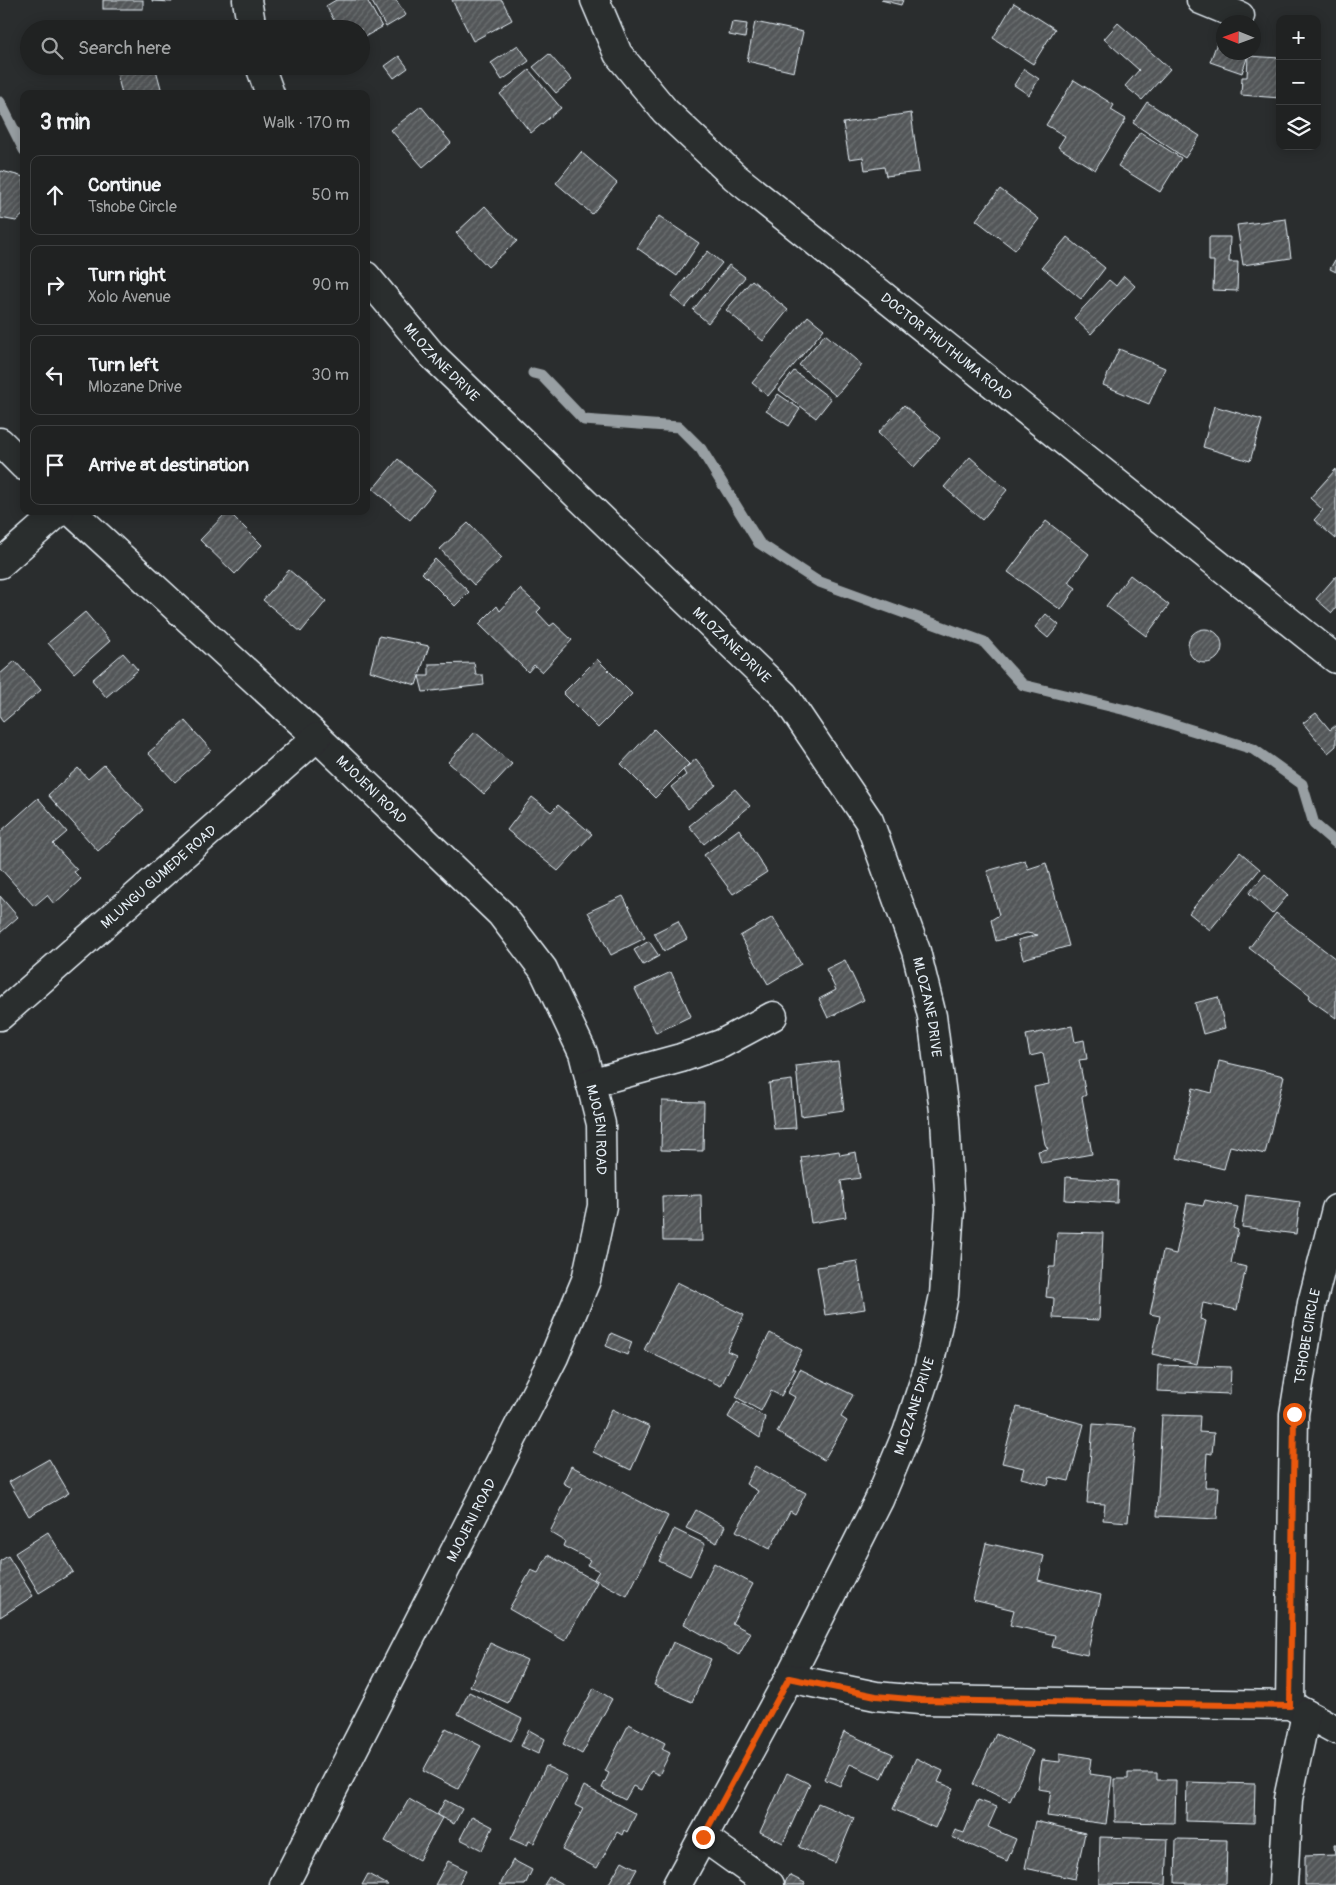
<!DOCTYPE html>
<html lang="en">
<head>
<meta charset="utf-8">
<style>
	body { margin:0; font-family:Pangolin,sans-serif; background:#2d2f2f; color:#f1f3f6 }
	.controls { position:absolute; right:15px; top:15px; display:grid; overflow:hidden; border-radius:10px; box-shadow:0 2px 12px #0003 }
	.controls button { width:45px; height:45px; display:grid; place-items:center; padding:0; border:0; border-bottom:1px solid #3d3f40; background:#202222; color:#f1f3f6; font:25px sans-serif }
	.compass { position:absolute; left:1216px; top:15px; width:45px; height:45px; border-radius:50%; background:#202222; box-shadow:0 2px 12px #0003; rotate:271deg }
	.stop { position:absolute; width:15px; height:15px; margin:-11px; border:4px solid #ea580c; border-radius:50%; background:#fff }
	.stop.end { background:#ea580c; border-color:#fff; box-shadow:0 1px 5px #0008 }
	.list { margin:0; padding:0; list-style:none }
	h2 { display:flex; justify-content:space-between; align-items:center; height:65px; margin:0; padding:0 20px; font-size:21px }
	h2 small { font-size:16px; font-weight:400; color:#a2a4a5 }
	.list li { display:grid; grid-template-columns:32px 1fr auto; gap:15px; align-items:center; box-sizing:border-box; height:80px; margin:0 10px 10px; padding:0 10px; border:1px solid #3d3f40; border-radius:10px }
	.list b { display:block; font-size:19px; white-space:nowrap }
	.list p { margin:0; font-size:16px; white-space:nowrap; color:#a2a4a5 }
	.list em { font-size:16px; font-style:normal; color:#a2a4a5 }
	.icon { flex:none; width:28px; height:28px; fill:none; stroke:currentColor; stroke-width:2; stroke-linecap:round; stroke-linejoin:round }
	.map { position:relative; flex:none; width:1336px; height:1885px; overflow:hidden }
	.search { position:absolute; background:#202222; box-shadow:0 2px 12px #0003; left:20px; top:20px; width:350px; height:55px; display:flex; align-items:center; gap:12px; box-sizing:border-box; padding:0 18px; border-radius:28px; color:#a2a4a5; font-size:19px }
	.panel { position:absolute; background:#202222; box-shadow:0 2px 12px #0003; left:20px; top:90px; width:350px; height:425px; border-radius:10px }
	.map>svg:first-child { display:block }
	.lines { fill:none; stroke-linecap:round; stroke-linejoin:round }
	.stream { stroke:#989fa3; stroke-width:11 }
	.building { fill:url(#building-hatch); stroke:#e8f1f8 }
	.minor-casing { stroke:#e8f1f8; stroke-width:31 }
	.minor { stroke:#2a2d2e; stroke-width:28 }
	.route { stroke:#ea580c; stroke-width:6 }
	.labels { text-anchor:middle; stroke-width:5; stroke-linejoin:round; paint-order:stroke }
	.street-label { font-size:14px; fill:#e8f1f8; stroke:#2a2d2e }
</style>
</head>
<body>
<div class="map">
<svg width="1336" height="1885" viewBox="0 0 1336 1885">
	<defs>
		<pattern id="building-hatch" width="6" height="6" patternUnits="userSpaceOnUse" patternTransform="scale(1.25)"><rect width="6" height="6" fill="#535759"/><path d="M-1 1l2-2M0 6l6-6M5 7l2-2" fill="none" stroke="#6c7072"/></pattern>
	</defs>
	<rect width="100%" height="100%" fill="#2a2d2e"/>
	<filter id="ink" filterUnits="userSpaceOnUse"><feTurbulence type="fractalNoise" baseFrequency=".02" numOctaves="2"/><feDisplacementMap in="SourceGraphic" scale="10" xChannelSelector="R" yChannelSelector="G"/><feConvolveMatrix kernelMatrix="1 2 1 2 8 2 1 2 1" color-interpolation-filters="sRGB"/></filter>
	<g filter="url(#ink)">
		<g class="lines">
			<g class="stream">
				<path d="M0,102L24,150"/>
				<path d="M533,373L541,375L584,420L679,427L701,449L759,543L817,581L984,642L1023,685L1130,711L1253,749L1302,784L1314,824L1336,843"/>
			</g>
		</g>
		<g class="building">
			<rect x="103" y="0" width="40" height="9"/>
			<path d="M152,0H172V2L152,1Z"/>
			<path d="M336,0H367L382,27L361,39V29H339L326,6Z"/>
			<path d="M371,0H396L406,15L386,27Z"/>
			<path d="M452,0H502L512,20L473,41Z"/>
			<path d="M881,0H903L901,5Z"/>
			<path d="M1014,3L1055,29L1033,64L993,38Z"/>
			<path d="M732,22L747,24L745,38L729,35Z"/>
			<path d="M755,22L803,32L794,72L747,61Z"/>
			<path d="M1118,23L1170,69L1142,100L1125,86L1139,70L1104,39Z"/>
			<path d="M1218,40L1224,42V52H1249L1242,73L1210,62Z"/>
			<path d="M518,45L529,61L502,80L491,63Z"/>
			<path d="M549,54L572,80L556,93L533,67Z"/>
			<path d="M399,56L408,68L394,78L385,66Z"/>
			<path d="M1248,56L1280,58V98L1241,95L1242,77H1247Z"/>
			<path d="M115,66H155L162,92L122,94Z"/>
			<path d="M1024,69L1039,79L1029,95L1014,85Z"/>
			<path d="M529,70L561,108L531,133L500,94Z"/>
			<path d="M1074,80L1114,105L1111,110L1126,119L1095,170L1058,147L1065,136L1046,125Z"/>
			<path d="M1147,102L1200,136L1185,158L1133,123Z"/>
			<path d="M421,106L451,143L423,167L391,130Z"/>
			<path d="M911,113L919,172L886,176L884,167L865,170L863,157L849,159L843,123Z"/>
			<path d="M1140,132L1181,158L1160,192L1118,166Z"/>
			<path d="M581,152L617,183L592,214L556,183Z"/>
			<path d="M2,171L24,177V214L16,221L0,218V172Z"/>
			<path d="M1000,189L1039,219L1015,250L976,220Z"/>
			<path d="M485,206L517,241L488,267L456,233Z"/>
			<path d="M659,216L699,243L677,276L637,248Z"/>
			<path d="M1286,219L1291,258L1243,265L1237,225Z"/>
			<path d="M1067,237L1105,268L1081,299L1042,267Z"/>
			<path d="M1209,237H1230L1229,262H1238L1237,291L1213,290L1214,261H1209Z"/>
			<path d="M708,251L722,263L685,308L671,296Z"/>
			<path d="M1336,258V272L1330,269Z"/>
			<path d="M729,265L745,277L708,323L693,310Z"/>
			<path d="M1124,276L1135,286L1091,334L1074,318L1109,280L1116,286Z"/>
			<path d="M752,280L788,310L763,341L726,310Z"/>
			<path d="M808,316L824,329L768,396L752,383Z"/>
			<path d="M825,334L862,365L836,396L799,365Z"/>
			<path d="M1119,349L1165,368L1149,404L1103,385Z"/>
			<path d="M794,371L831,399L816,418L779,390Z"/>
			<path d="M778,394L800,409L789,426L766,411Z"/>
			<path d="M904,405L940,438L914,467L878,433Z"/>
			<path d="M1214,406L1262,420L1250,461L1203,447Z"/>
			<path d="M970,457L1007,490L982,520L944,487Z"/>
			<path d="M398,459L435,490L410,520L373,489Z"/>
			<path d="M1336,469V539L1314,520L1323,510L1310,498Z"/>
			<path d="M228,511L262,545L235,574L200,540Z"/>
			<path d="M1046,521L1089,554L1068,582L1076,588L1061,610L1008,572Z"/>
			<path d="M468,523L502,558L474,585L440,549Z"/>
			<path d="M435,559L469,592L455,606L422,573Z"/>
			<path d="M289,570L326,601L301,632L263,600Z"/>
			<path d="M1130,575L1169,605L1146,636L1106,606Z"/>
			<path d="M1336,576V608L1332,613L1316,599Z"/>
			<path d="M520,589L541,608L537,612L550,626L554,623L572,640L542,672L534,665L528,672L479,624L497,606L500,611Z"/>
			<path d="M85,612L110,641L74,673L48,643Z"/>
			<path d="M1046,614L1059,625L1048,638L1035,627Z"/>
			<circle cx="1205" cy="646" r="17"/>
			<path d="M379,636L429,646L416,685L370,671Z"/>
			<path d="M123,653L138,670L106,697L92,680Z"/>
			<path d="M597,659L632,694L598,728L563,693Z"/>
			<path d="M15,661L41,690L3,722L0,718V674Z"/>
			<path d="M474,663L476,675H483L484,685L423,692L419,676H429V664Z"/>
			<path d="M1316,713L1330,730L1336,725V746L1328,753L1303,723Z"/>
			<path d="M185,721L211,750L175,782L148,753Z"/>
			<path d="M654,729L689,764L655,798L621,764Z"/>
			<path d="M475,732L512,764L484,794L448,762Z"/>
			<path d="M696,759L716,785L688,809L671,787L686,775L683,770Z"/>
			<path d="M104,765L144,810L98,851L48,795L78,768L88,779Z"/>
			<path d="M735,789L750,806L704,844L689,826Z"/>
			<path d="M532,797L551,812L558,805L592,834L558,871L507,830Z"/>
			<path d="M38,798L67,832L53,844L77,870L74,872L81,879L54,904L47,895L34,906L0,868V832Z"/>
			<path d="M739,829L767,872L733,894L704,855Z"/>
			<path d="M1240,852L1260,869L1210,930L1189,913Z"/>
			<path d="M1025,860L1028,869L1046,863L1069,946L1023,959L1018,940L1038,935L1027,933L996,941L991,920L999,915L987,871Z"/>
			<path d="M1265,874L1288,895L1272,914L1249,893Z"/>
			<path d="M0,896L18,917L0,933Z"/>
			<path d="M623,896L645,938L611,955L588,912Z"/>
			<path d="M1276,913L1336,959V1018L1309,999L1310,995L1249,948Z"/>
			<path d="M773,917L801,964L768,984L740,936Z"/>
			<path d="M678,921L687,939L664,951L654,933Z"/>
			<path d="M649,941L659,956L643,965L634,950Z"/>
			<path d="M845,960L864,1000L828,1018L819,999L836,990L826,969Z"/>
			<path d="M671,972L691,1016L656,1033L635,989Z"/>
			<path d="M1218,997L1225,1028L1203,1034L1195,1003Z"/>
			<path d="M1072,1026L1075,1042L1084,1040L1087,1059L1079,1060L1086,1095L1082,1097L1092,1154L1041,1163L1038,1151L1048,1149L1045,1144L1034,1087L1049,1084L1043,1053L1030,1056L1026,1035Z"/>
			<path d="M838,1061L844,1110L801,1116L796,1066Z"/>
			<path d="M1219,1061L1284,1076L1265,1154L1230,1146L1224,1169L1177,1158L1193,1088L1212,1093Z"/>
			<path d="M792,1080L796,1128L774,1129L769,1083Z"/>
			<path d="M662,1101L704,1102L703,1151L661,1150Z"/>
			<path d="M839,1151L840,1155L856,1152L860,1178L841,1181L846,1217L811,1223L801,1157Z"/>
			<path d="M1066,1177L1118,1181L1117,1203L1065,1200Z"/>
			<path d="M701,1195L702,1241H663L662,1196Z"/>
			<path d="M1246,1195L1300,1202L1296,1234L1242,1227Z"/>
			<path d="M1205,1200L1238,1207L1233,1228L1238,1230L1231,1263L1246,1267L1237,1310L1203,1303L1200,1319L1206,1321L1197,1364L1152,1354L1160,1316L1150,1314L1163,1251L1176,1254L1187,1203L1203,1206Z"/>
			<path d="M1057,1232L1103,1233L1099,1320L1053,1318L1054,1298L1046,1297L1049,1267H1055Z"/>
			<path d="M857,1261L865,1309L825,1315L817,1267Z"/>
			<path d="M677,1282L744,1315L727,1351L736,1355L721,1386L644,1350Z"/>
			<path d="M611,1333L632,1342L627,1355L606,1346Z"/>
			<path d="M770,1333L802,1350L792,1369H796L781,1396L771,1391L761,1411L736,1397Z"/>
			<path d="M1158,1365L1231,1367L1230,1394L1157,1391Z"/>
			<path d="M800,1369L853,1395L841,1417L847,1421L824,1460L777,1432L795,1397L788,1393Z"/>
			<path d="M737,1401L765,1417L760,1438L728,1417Z"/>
			<path d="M1017,1407L1084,1424L1069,1481L1050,1477L1048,1485L1021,1478L1024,1468L1002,1463Z"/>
			<path d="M612,1409L650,1427L631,1470L593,1452Z"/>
			<path d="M1162,1415L1200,1416L1199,1432L1214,1433L1212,1454L1207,1453L1205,1487H1219L1217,1519L1157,1516Z"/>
			<path d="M1093,1424L1136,1427L1128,1522L1103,1520L1105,1504L1087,1503Z"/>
			<path d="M49,1459L69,1493L29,1516L9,1482Z"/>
			<path d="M571,1466L668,1516L627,1596L594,1579L599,1571L587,1565L590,1560L563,1546L565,1541L550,1532L572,1488L563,1483Z"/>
			<path d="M755,1466L806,1493L795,1514L790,1511L770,1549L736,1531L758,1491L746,1484Z"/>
			<path d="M696,1510L725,1526L717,1543L686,1528Z"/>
			<path d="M674,1529L705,1544L690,1576L659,1561Z"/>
			<path d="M48,1532L73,1572L39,1593L15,1553Z"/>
			<path d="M986,1543L1044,1556L1038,1580L1101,1595L1087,1655L1052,1647L1055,1635L1010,1625L1014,1610L973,1600Z"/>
			<path d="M548,1555L597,1582L565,1641L509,1609L531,1570L538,1573Z"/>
			<path d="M8,1556L33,1596L0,1617V1561Z"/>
			<path d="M714,1563L753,1584L732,1623L751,1633L739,1655L684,1624Z"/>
			<path d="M673,1642L711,1659L692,1702L654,1685Z"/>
			<path d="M490,1643L527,1660L508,1703L470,1686Z"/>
			<path d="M594,1688L612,1699L582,1754L563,1744Z"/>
			<path d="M469,1692L522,1719L511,1741L458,1714Z"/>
			<path d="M629,1724L665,1743L662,1749L670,1753L659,1775L651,1771L641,1790L633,1786L625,1800L602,1788L609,1773L605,1771Z"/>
			<path d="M446,1728L481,1746L458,1789L423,1771Z"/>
			<path d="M529,1730L545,1739L538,1754L521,1746Z"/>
			<path d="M844,1732L893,1754L882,1778L850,1764L840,1786L824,1779Z"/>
			<path d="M996,1734L1033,1751L1010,1801L973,1784Z"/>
			<path d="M1060,1753L1091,1758L1089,1774L1112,1777L1106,1824L1047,1816L1051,1791L1038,1789L1042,1760L1060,1762Z"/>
			<path d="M916,1758L943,1771L938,1782L953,1788L935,1828L893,1809Z"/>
			<path d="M546,1766L567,1776L534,1843L529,1841L527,1846L511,1839Z"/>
			<path d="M787,1773L810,1784L783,1843L760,1832Z"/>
			<path d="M1128,1773H1157V1780H1176L1175,1823L1115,1822V1779H1128Z"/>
			<path d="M1187,1782L1255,1784L1254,1823L1186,1821Z"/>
			<path d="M584,1786L636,1814L627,1832L624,1830L622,1835L617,1832L597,1868L562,1850L583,1809L575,1805Z"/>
			<path d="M409,1799L442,1818L419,1860L385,1841Z"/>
			<path d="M445,1800L462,1809L454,1824L437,1815Z"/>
			<path d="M978,1800L997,1807L988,1827L1016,1839L1007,1861L952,1837L955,1830L964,1833Z"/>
			<path d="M818,1803L854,1818L835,1863L799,1847Z"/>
			<path d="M472,1816L493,1827L482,1850L460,1839Z"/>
			<path d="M1035,1821L1085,1833L1075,1879L1025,1868Z"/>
			<path d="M1100,1837L1168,1839L1166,1885L1099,1884Z"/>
			<path d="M1176,1839L1227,1840L1226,1884L1175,1883Z"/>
			<path d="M1334,1845H1336V1885H1305V1856L1335,1855Z"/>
			<path d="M513,1860L532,1870L525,1885H500Z"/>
			<path d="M448,1861L466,1870L458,1885H435Z"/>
			<path d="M622,1861L637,1869L628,1885H608Z"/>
			<path d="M368,1874L388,1885H362Z"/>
			<path d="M789,1875L805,1883L804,1885H784Z"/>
			<path d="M549,1877L564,1885H544Z"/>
		</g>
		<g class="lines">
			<g class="minor-casing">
				<g id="minor">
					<path d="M247,0L252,29"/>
					<path id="s1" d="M595,0L618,54L665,111L735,177L1336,659"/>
					<path d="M1201,0L1240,16"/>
					<path d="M260,66L270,94"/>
					<path id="s2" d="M366,276L432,355L784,695L869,821L916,951L932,1016L945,1119L950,1209L944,1295L929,1366L907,1433L879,1500L789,1678L677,1885"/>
					<path d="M0,442L24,466"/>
					<path id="s3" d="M71,511L317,737L501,914L543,969L583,1053L601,1124L602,1206L586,1280L554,1357L284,1885"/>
					<path d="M0,564L60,511"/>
					<path id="s4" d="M0,1016L317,737"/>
					<path d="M590,1083L681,1058L721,1044L773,1016"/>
					<path d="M789,1678L876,1696L920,1700L1290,1705L1336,1730"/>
					<path id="s5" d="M1290,1705L1294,1414L1312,1303L1336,1209"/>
					<path d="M703,1837L770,1885"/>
					<path d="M1283,1885L1288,1799L1306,1714"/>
				</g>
			</g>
			<use href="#minor" class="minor"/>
		</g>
	</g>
	<g class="lines" filter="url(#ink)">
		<path class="route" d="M703,1837L789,1678L876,1696L920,1700L1290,1706L1294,1414"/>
	</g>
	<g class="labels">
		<g class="street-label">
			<text dy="5" stroke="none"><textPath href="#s1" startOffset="500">DOCTOR PHUTHUMA ROAD</textPath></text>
			<text dy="5" stroke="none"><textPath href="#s2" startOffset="115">MLOZANE DRIVE</textPath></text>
			<text dy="5" stroke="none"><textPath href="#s2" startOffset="520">MLOZANE DRIVE</textPath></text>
			<text dy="5" stroke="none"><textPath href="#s3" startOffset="410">MJOJENI ROAD</textPath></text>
			<text dy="5" stroke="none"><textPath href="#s4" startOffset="211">MLUNGU GUMEDE ROAD</textPath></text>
			<text dy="5" stroke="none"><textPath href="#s2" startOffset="940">MLOZANE DRIVE</textPath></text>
			<text dy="5" stroke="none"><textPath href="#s3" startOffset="830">MJOJENI ROAD</textPath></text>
			<text dy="5" stroke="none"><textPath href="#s5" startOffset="370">TSHOBE CIRCLE</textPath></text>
			<text transform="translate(914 1406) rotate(-72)" y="5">MLOZANE DRIVE</text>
			<text transform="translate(471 1520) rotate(-63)" y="5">MJOJENI ROAD</text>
		</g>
	</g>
</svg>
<div class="controls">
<button>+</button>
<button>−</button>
<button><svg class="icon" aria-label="layers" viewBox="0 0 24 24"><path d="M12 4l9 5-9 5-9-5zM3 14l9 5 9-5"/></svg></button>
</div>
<svg class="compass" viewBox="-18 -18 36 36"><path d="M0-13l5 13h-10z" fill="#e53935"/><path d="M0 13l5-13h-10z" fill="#a2a4a5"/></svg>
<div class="stop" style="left:1294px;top:1414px"></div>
<div class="stop end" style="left:703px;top:1837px"></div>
<div class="search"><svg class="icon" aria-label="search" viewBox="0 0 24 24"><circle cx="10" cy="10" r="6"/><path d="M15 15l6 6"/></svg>Search here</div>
<section class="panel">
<h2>3 min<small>Walk · 170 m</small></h2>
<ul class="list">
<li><svg class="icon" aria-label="ahead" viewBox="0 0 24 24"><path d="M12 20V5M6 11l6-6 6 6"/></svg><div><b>Continue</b><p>Tshobe Circle</p></div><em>50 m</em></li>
<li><svg class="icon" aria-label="right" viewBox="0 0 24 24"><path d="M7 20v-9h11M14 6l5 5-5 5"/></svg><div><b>Turn right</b><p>Xolo Avenue</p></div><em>90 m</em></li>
<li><svg class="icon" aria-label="left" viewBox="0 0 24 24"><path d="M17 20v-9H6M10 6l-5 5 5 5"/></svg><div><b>Turn left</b><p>Mlozane Drive</p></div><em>30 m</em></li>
<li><svg class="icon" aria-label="arrive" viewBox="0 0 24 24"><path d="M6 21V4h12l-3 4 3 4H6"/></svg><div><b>Arrive at destination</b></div></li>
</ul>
</section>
</div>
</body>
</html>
